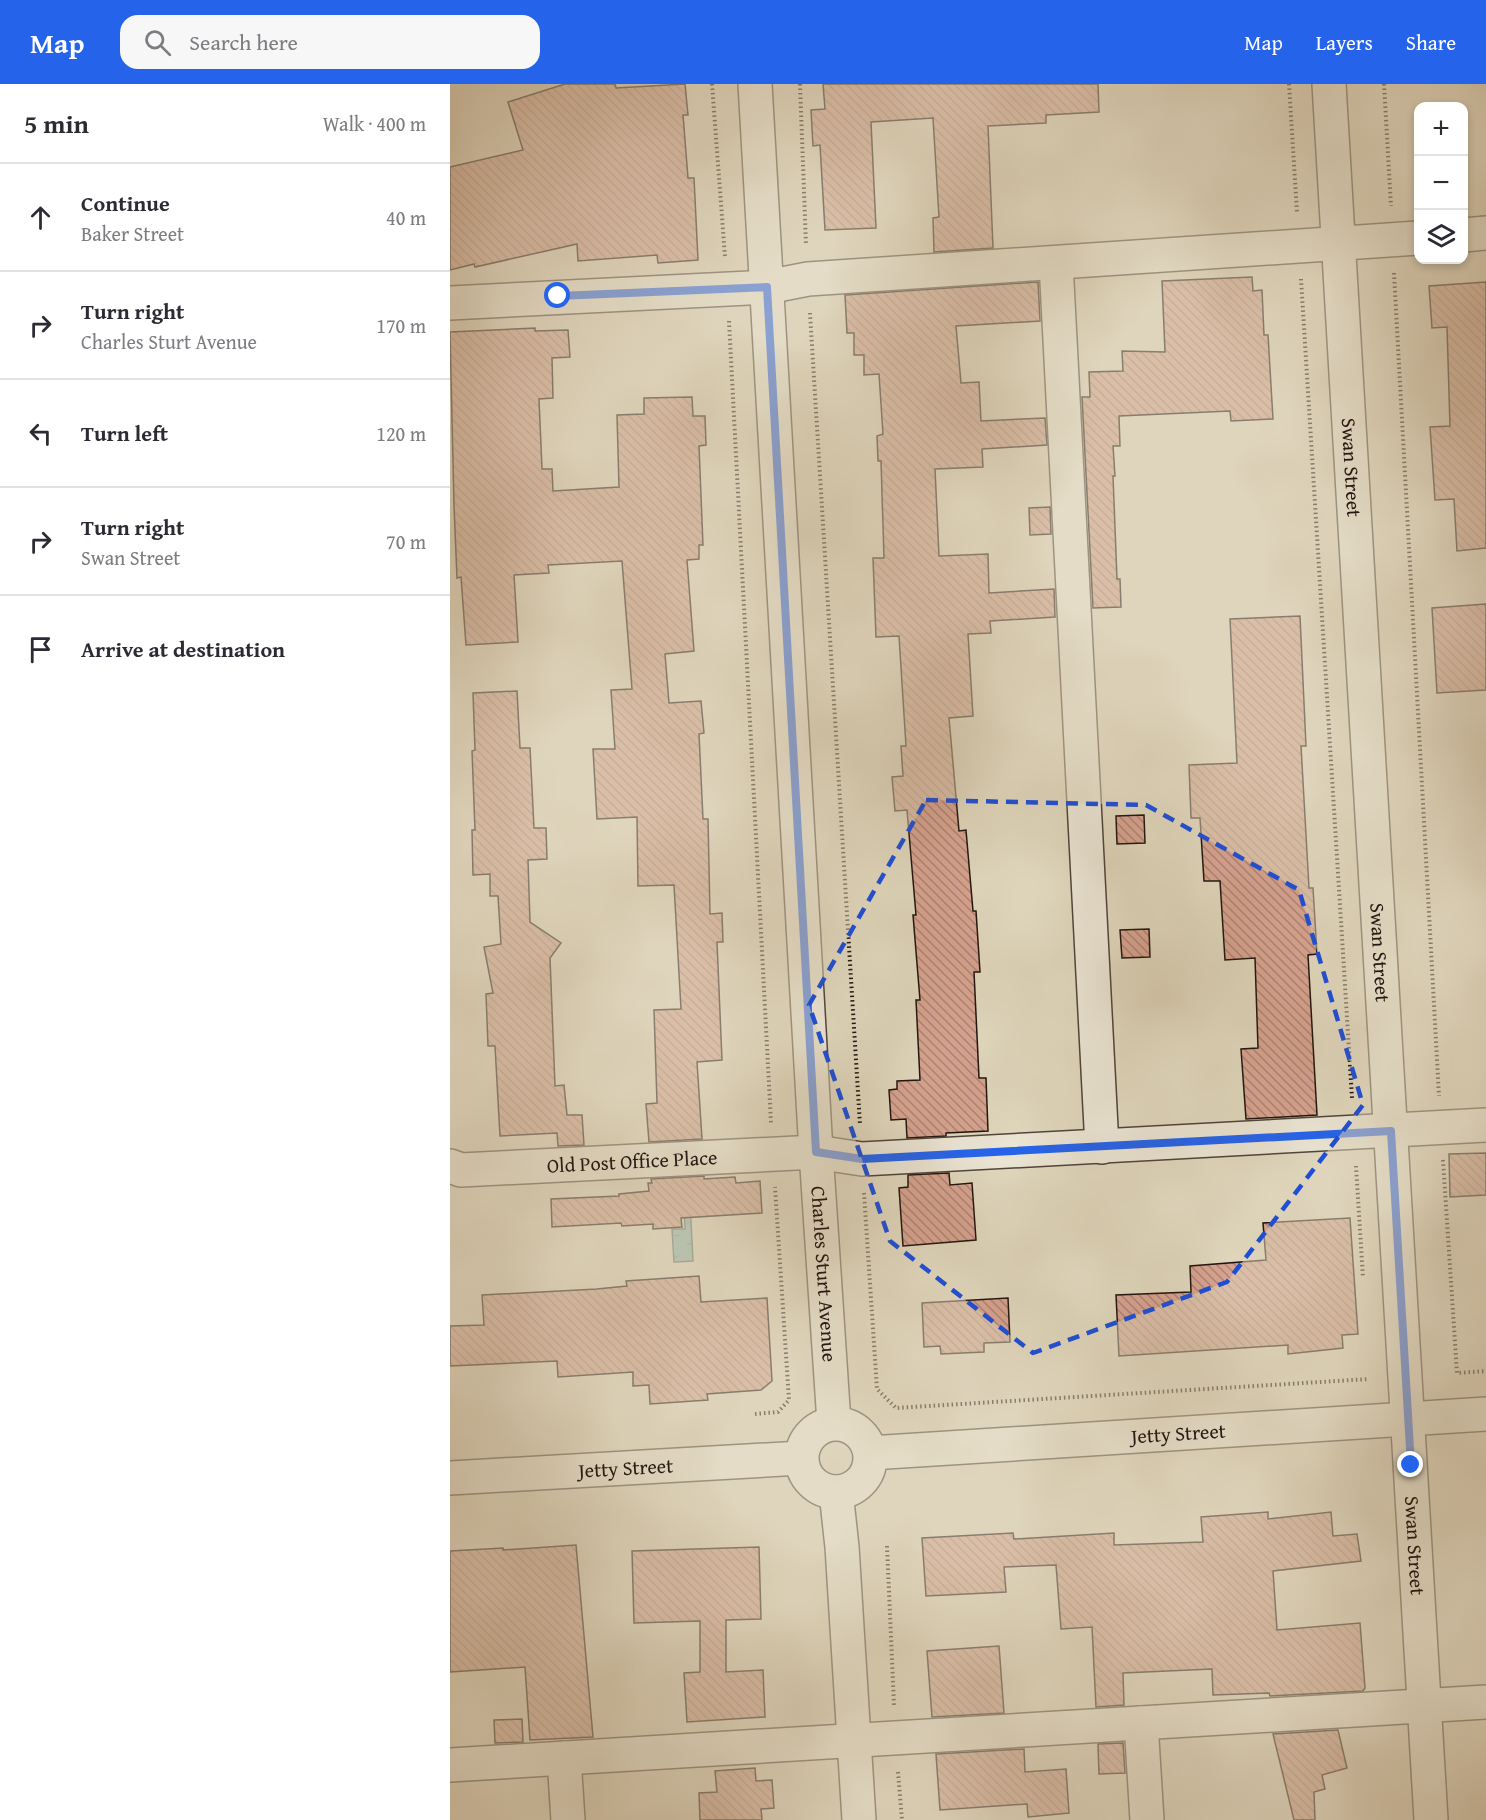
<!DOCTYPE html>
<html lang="en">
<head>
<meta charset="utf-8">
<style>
	body { margin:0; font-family:"Gentium Book Plus",serif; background:#f7f7f7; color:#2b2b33 }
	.controls { position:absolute; right:18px; top:18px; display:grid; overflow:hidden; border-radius:12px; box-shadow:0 3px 9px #0003 }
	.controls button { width:54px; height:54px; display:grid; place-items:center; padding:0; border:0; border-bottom:2px solid #e1e1e2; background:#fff; color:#2b2b33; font:30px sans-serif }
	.stop { position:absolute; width:18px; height:18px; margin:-14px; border:4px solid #2563eb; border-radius:50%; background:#fff }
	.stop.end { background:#2563eb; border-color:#fff; box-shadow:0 2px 6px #0008 }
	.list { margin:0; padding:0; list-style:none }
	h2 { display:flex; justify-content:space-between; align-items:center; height:78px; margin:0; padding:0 24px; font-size:26px }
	h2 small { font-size:20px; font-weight:400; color:#7c7c81 }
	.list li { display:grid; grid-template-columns:39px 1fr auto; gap:18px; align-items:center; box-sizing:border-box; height:108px; padding:0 24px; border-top:2px solid #e1e1e2 }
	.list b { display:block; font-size:22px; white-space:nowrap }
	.list p { margin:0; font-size:20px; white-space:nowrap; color:#7c7c81 }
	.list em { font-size:20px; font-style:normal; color:#7c7c81 }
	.icon { flex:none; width:33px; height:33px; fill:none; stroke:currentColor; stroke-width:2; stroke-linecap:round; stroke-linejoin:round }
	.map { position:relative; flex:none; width:1036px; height:1736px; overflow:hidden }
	header { display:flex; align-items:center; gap:36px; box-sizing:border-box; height:84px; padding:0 30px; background:#2563eb; color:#fff }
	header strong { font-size:28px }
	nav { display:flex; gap:33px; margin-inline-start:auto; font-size:21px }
	.search { width:420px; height:54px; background:#f7f7f7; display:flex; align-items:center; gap:15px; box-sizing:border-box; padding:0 21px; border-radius:18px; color:#7c7c81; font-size:22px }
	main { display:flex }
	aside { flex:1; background:#fff }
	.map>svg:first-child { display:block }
	.water { fill:url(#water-ripples); stroke:#65776f; stroke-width:1.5 }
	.building { fill:url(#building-back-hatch); stroke:#211410; stroke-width:1.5 }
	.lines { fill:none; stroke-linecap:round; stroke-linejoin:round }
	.minor-casing { stroke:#50443b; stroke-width:36 }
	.path { stroke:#211410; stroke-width:4; stroke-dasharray:1.5 3; stroke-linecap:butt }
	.minor { stroke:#eae4d3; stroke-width:33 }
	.route { stroke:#2563eb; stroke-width:8 }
	.marked { fill:none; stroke:#1d4ed8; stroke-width:4.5; stroke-dasharray:12 8; stroke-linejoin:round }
	.labels { text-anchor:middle; stroke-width:6; stroke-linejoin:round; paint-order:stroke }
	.street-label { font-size:20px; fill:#211410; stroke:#eae4d3 }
</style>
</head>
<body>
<header>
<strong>Map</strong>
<div class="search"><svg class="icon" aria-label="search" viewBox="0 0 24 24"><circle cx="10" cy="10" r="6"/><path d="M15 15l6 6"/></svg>Search here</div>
<nav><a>Map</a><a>Layers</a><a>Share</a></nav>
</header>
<main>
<aside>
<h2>5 min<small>Walk · 400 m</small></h2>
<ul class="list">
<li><svg class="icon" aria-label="ahead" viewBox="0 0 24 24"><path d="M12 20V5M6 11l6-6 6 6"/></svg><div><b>Continue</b><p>Baker Street</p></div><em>40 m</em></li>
<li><svg class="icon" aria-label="right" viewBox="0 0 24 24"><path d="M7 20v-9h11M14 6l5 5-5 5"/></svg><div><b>Turn right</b><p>Charles Sturt Avenue</p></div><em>170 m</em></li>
<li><svg class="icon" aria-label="left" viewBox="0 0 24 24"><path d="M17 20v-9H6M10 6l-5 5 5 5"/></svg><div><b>Turn left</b></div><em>120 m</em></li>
<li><svg class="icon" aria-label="right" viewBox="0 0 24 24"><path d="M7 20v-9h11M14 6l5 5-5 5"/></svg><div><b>Turn right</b><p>Swan Street</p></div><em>70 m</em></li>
<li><svg class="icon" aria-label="arrive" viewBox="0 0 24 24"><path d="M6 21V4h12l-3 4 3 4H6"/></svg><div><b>Arrive at destination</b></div></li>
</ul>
</aside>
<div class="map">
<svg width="1036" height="1736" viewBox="0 0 1036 1736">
	<defs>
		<pattern id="water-ripples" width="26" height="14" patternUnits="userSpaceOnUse" patternTransform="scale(1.5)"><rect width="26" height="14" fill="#93b9af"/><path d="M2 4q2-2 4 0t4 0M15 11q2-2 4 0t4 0" fill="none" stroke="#7e9e96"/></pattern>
		<pattern id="building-back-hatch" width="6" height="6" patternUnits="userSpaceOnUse" patternTransform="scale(1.5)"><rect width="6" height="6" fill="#d6a28f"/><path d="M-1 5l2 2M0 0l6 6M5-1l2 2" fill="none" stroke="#ad8373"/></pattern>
	</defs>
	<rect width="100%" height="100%" fill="#dfd6bc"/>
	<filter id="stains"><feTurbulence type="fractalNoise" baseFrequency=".00333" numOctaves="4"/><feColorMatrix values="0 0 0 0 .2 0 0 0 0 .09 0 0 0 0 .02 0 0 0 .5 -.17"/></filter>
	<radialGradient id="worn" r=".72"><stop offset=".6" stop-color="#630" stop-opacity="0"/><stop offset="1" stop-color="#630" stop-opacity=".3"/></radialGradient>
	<path class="water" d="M234,1118H240L243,1177L224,1178L222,1145H235Z"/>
	<g class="building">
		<path d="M115,0H165L166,4L235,0L238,31H233L238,94H244L248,176L208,179L207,171L128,177L127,160L25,183L24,180L0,186V83L73,66L58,18Z"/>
		<path d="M373,0H648L649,28L596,31V39L538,42L543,164L484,168L483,134L489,133L483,34L421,38L426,144L375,146L370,61L363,62L361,26L375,25Z"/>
		<path d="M802,193L803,207L812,206L814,251H818L823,335L781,337L780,327L669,332L670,362H663L665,392H663L667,495H670L671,523L643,524L632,313H640L639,288L673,287L672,267L715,268L712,197Z"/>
		<path d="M588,198L590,237L506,242L511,299L529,298L531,337L595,334L597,361L532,365L533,383L485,385L489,472L538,470L539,509L604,505L605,533L540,537L541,549L518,550L523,632L499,634L509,747L516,746L523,827H526L530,888H524L529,994H536L538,1047L496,1049V1052L457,1054L456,1035L441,1036L439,1006L447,1005V997L470,996L466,916H470L463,831H466L457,726L445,727L442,693L453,692L451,662H456L449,552L426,553L423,474H434L431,377H428L427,352L433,350L429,290L414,291V271H404V249H397L395,211Z"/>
		<path d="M1036,198V464L1007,467L1004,415L985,416L980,343L1000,342L997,243L982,244L979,202Z"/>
		<path d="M85,244V247L118,246L120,273L102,274L103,314L89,315L92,385H102L103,407L169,403L167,331L194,330V314L242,313L243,332H255L256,361L249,362L253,461H249V475L237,476L244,567L215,570L219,619L251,617L254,649L249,650L253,735H258L260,830L272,829L273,858H267L272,976L247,978L252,1055L199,1058L196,1020L207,1019L204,926L231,925L224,801L188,802L187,733L147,735L143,665H165L161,606L182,605L172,477L98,481L99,489L64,491L68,558L16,561L11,493L7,494L4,422L0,248Z"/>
		<path d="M600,423L601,450L580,451L579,424Z"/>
		<path d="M1036,520V606L987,609L982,524Z"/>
		<path d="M850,532L856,662H851L859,804H863L867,870L858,871L867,1031L796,1035L791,965L808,964L805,874L775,876L770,797H754L750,734H741L739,681L787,679L780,535Z"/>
		<path d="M67,607L70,664H80L84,744H96L97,775L78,776L80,838L111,859L100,874L105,1002L114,1001L117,1031H132L134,1061L108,1062L107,1049L50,1052L45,962H38L36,910L43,909L34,863L51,860L48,812H40V790L23,791L22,746H25L22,667L25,666L23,609Z"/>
		<path d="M694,731L695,759L667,760L666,732Z"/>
		<path d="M699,845L700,873L672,874L670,846Z"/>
		<path d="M1036,1069V1111L1000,1113L999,1070Z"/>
		<path d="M499,1089L500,1101L522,1099L526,1156L453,1162L449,1104L458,1103V1091Z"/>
		<path d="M254,1092V1095L285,1093L286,1099L310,1097L312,1129L231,1134L232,1143L203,1145V1140L172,1142L171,1139L102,1143L101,1115L169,1112V1110L199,1107L198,1099H202L201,1095Z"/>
		<path d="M900,1134L908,1250L892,1251L893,1264L838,1270V1261L669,1272L666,1211L741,1208L740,1182L816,1176L813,1139Z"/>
		<path d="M249,1192L251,1218L317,1214L322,1297L311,1306L257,1310L258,1316L200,1320L199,1301L183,1302V1288L108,1293L107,1277L0,1282V1242L34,1241L32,1211L147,1205L177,1202L176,1197Z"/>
		<path d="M558,1214L560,1258L534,1259V1268L491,1270L490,1262L474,1263L472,1219Z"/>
		<path d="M818,1428V1435L881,1428L883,1452L907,1450L911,1477L823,1487L827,1546L910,1539L915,1604L913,1607L820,1612L819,1609L763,1611L762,1585L673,1589L674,1621L646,1623L642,1543L611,1545L606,1481L554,1483L556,1508L476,1512L472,1454L563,1449L564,1455L664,1449V1461L753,1458L751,1433Z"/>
		<path d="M126,1461L143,1653L80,1656L75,1583L0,1588V1467L53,1464V1466Z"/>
		<path d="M309,1463L311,1535L276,1536V1588L313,1586L315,1633L237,1638L234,1589L250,1588V1537L184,1539L182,1467Z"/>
		<path d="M549,1562L554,1629L482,1633L477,1567Z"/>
		<path d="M72,1635L73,1658L45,1659L44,1636Z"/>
		<path d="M888,1646L897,1684L872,1691L875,1705L864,1708L865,1736H844L823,1650Z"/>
		<path d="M673,1659L675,1689L649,1690L648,1660Z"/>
		<path d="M574,1665L575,1688L616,1685L619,1729L578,1733L577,1720L490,1726L486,1670Z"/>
		<path d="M305,1684L306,1697L322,1696L324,1724L311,1725L312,1736H250L249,1709L267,1708L265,1687Z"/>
	</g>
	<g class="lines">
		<g class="minor-casing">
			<g id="minor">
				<path id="s1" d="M305,0L366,1068L384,1339"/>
				<path id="s2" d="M879,0L981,1736"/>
				<path d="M1014,151L1036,149"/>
				<path d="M606,179L652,1063"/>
				<path d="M0,219L317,203L358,195L968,154"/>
				<path id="s3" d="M0,1082L11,1086L366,1068L412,1075L1036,1041"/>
				<circle cx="386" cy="1374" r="34"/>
				<path id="s4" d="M420,1369L1036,1330"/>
				<path id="s5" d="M0,1394L351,1374"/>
				<path d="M386,1408L392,1463L409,1736"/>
				<path d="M691,1639L697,1736"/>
				<path d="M114,1674L118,1736"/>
				<path d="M0,1681L1036,1618"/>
			</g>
		</g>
		<g class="path">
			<path d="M262,0L275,173"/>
			<path d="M350,0L356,161"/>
			<path d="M839,0L847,128"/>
			<path d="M934,0L941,122"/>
			<path d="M944,189L989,1012"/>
			<path d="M851,195L902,1014"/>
			<path d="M360,229L410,1041"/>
			<path d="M279,237L321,1039"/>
			<path d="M993,1076L1007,1289L1036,1287"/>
			<path d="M906,1082L913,1194"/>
			<path d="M414,1109L427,1305L446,1324L919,1295"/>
			<path d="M305,1330L328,1328L339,1316L325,1103"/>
			<path d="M437,1462L444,1621"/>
			<path d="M448,1688L452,1736"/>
		</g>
		<use href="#minor" class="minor"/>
	</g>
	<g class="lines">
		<path class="route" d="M108,212L317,203L366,1068L412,1075L941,1047L961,1381"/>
	</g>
	<path d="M0 0H1036V1736H0ZM476,716L696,721L849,806L913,1021L777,1198L583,1269L440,1157L359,921Z" fill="#dfd6bc" fill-opacity=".55" fill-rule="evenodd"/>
	<path class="marked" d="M476,716L696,721L849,806L913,1021L777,1198L583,1269L440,1157L359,921Z"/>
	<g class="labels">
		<g class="street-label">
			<text dy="7" stroke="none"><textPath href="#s2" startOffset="384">Swan Street</textPath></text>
			<text dy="7" stroke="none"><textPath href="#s2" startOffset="870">Swan Street</textPath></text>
			<text dy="7" stroke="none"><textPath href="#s3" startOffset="183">Old Post Office Place</textPath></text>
			<text dy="7" stroke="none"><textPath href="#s1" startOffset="1192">Charles Sturt Avenue</textPath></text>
			<text dy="7" stroke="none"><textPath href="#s4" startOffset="309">Jetty Street</textPath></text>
			<text dy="7" stroke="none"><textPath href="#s5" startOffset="176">Jetty Street</textPath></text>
			<text dy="7" stroke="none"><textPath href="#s2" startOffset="1464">Swan Street</textPath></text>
		</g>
	</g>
	<rect width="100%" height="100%" filter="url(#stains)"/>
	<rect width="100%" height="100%" fill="url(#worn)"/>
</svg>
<div class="controls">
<button>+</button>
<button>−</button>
<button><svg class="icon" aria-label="layers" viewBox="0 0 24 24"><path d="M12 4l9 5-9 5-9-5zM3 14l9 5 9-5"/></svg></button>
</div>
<div class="stop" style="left:108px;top:212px"></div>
<div class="stop end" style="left:961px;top:1381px"></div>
</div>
</main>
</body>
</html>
